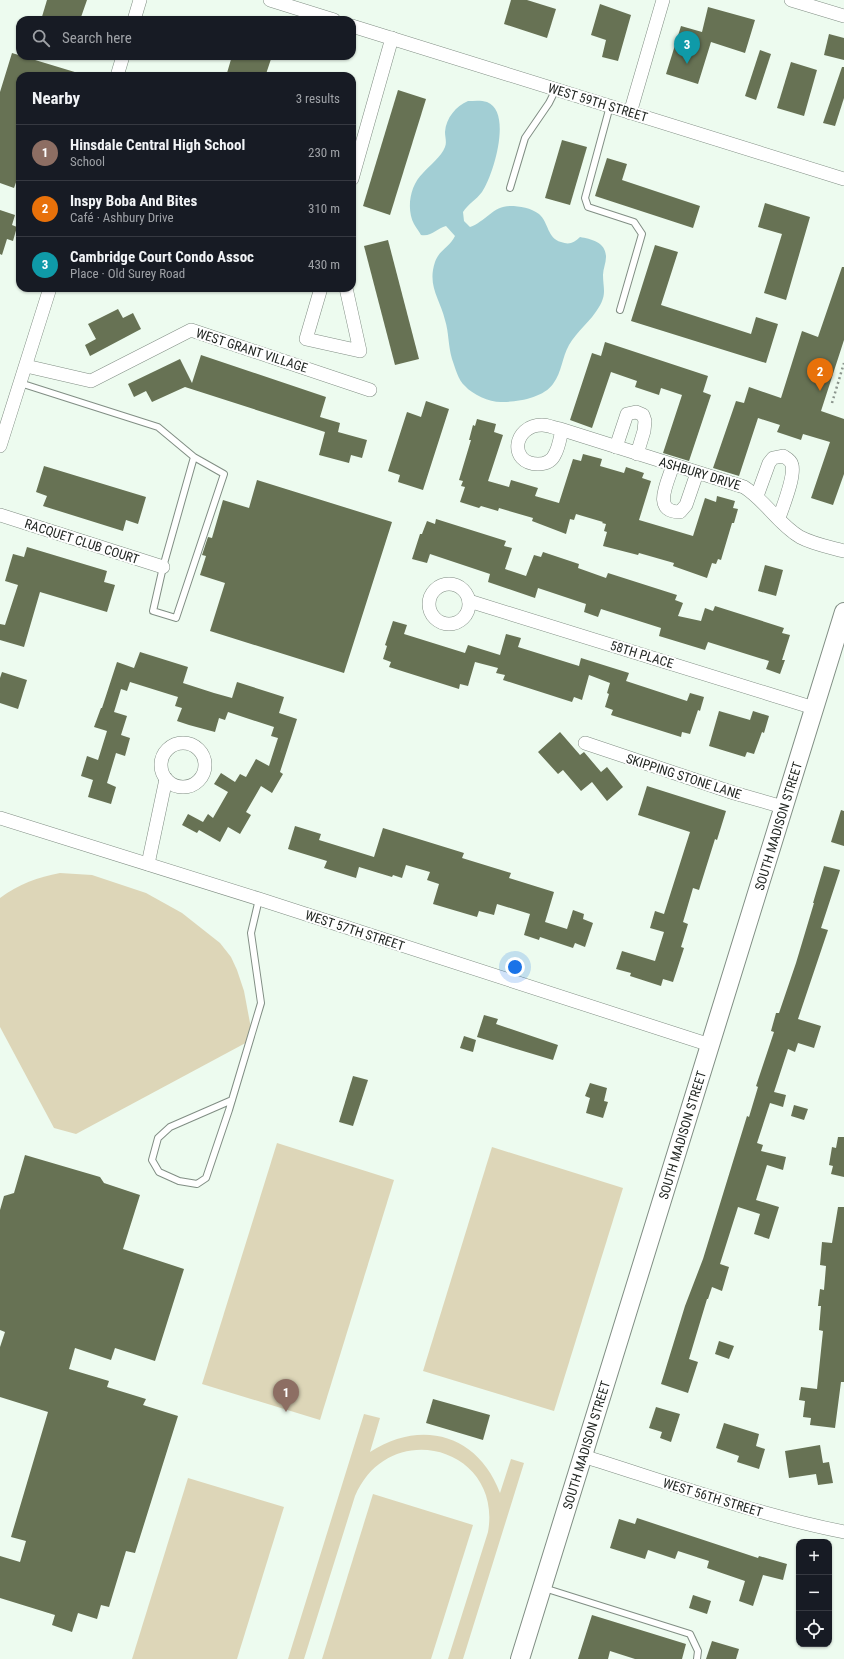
<!DOCTYPE html>
<html lang="en">
<head>
<meta charset="utf-8">
<style>
	body { margin:0; font-family:"Roboto Condensed",sans-serif; background:#242831; color:#f1f3f6 }
	.controls { position:absolute; right:12px; bottom:12px; display:grid; overflow:hidden; border-radius:8px; box-shadow:0 1px 3px #0004 }
	.controls button { width:36px; height:36px; display:grid; place-items:center; padding:0; border:0; border-bottom:1px solid #363941; background:#171b24; color:#f1f3f6; font:20px sans-serif }
	.you { position:absolute; left:515px; top:967px; width:14px; height:14px; margin:-10px; border:3px solid #fff; border-radius:50%; background:#1a73e8; box-shadow:0 0 0 6px #1a73e833 }
	.badge { display:grid; place-items:center; width:26px; height:26px; border-radius:50%; background:#d14158; color:#fff; font-size:13px; font-weight:700 }
	.pin { position:absolute; translate:-50% -33px; filter:drop-shadow(0 1px 2px #0008) }
	.pin::after { content:''; position:absolute; top:21px; width:14px; height:12px; background:inherit; clip-path:polygon(0 0,100% 0,50% 100%) }
	.list { margin:0; padding:0; list-style:none }
	h2 { display:flex; justify-content:space-between; align-items:center; height:52px; margin:0; padding:0 16px; font-size:17px }
	h2 small { font-size:13px; font-weight:400; color:#9ea1a6 }
	.list li { display:grid; grid-template-columns:26px 1fr auto; gap:12px; align-items:center; box-sizing:border-box; height:56px; padding:0 16px; border-top:1px solid #363941 }
	.list b { display:block; font-size:15px; white-space:nowrap }
	.list p { margin:0; font-size:13px; white-space:nowrap; color:#9ea1a6 }
	.list em { font-size:13px; font-style:normal; color:#9ea1a6 }
	.icon { flex:none; width:22px; height:22px; fill:none; stroke:currentColor; stroke-width:2; stroke-linecap:round; stroke-linejoin:round }
	.map { position:relative; flex:none; width:844px; height:1659px; overflow:hidden }
	.search { position:absolute; background:#171b24; box-shadow:0 1px 3px #0004; left:16px; top:16px; width:340px; height:44px; display:flex; align-items:center; gap:10px; box-sizing:border-box; padding:0 14px; border-radius:12px; color:#9ea1a6; font-size:15px }
	.panel { position:absolute; background:#171b24; box-shadow:0 1px 3px #0004; left:16px; top:72px; width:340px; height:220px; border-radius:12px }
	.map>svg:first-child { display:block }
	.green { fill:#ddd6b8 }
	.water { fill:#a2ced4 }
	.building { fill:#677254 }
	.lines { fill:none; stroke-linecap:round; stroke-linejoin:round }
	.lane-casing { stroke:#818e84; stroke-width:8 }
	.street-casing { stroke:#818e84; stroke-width:14 }
	.secondary-casing { stroke:#818e84; stroke-width:20 }
	.path { stroke:#8b958d; stroke-width:2.5; stroke-dasharray:2 3; stroke-linecap:butt }
	.lane { stroke:#fff; stroke-width:6 }
	.street { stroke:#fff; stroke-width:13 }
	.secondary { stroke:#fff; stroke-width:18 }
	.labels { text-anchor:middle; stroke-width:4; stroke-linejoin:round; paint-order:stroke }
	.street-label { font-size:13px; fill:#222723; stroke:#fff }
</style>
</head>
<body>
<div class="map">
<svg width="844" height="1659" viewBox="0 0 844 1659">
	<rect width="100%" height="100%" fill="#edfbef"/>
	<g class="green">
		<path d="M60,873L92,875L146,893L182,913L220,943L231,957L237,970L244,991L253,1039L76,1134L54,1128L0,1027V898C19,884 38,877 60,873Z"/>
		<path d="M277,1143L394,1180L320,1420L202,1384Z"/>
		<path d="M492,1147L623,1188L554,1411L423,1371Z"/>
		<path d="M364,1414L380,1418L370,1452C421,1419 478,1434 500,1493L511,1459L524,1463L463,1659H448L488,1532C503,1447 389,1416 355,1496L304,1659H288Z"/>
		<path d="M188,1478L284,1507L237,1659H132Z"/>
		<path d="M373,1494L473,1525L431,1659H322Z"/>
	</g>
	<path class="water" d="M468,101C474,101 481,100 487,102C513,112 493,176 482,192C476,200 468,204 463,212L464,221L470,227C485,222 493,206 510,206C520,206 531,208 539,214C549,223 547,238 561,242C569,245 574,243 580,237C591,239 606,242 606,257C606,263 603,269 603,275C603,288 607,294 599,307C591,321 577,331 569,345C562,357 562,372 553,384C544,397 519,402 503,402C491,403 473,395 465,386C458,380 455,367 452,359C448,345 449,333 445,320C440,299 427,286 435,262C439,250 450,247 455,236L446,226C437,228 432,237 421,235C419,231 416,228 414,224C406,209 410,185 423,173C430,165 441,157 445,147C447,142 445,137 445,132C446,118 456,106 468,101Z"/>
	<g class="building">
		<path d="M47,0H87L80,20H41Z"/>
		<path d="M511,0H527L556,9L547,38L504,24Z"/>
		<path d="M600,4L631,15L618,61L602,57L606,40L591,35Z"/>
		<path d="M708,7L755,20L745,53L711,42L698,84L666,74L681,26L702,32Z"/>
		<path d="M829,34L844,38V60L824,55Z"/>
		<path d="M760,50L771,54L756,100L745,96Z"/>
		<path d="M12,53L78,73V76H20V171L14,188L0,183V92Z"/>
		<path d="M232,56H272L266,74L262,73L261,76H237L227,73Z"/>
		<path d="M791,62L817,70L804,116L777,108Z"/>
		<path d="M842,67H844V98L835,126L823,123Z"/>
		<path d="M398,90L426,99L390,215L363,206Z"/>
		<path d="M562,140L587,147L570,205L545,198Z"/>
		<path d="M607,158L627,164L622,180L700,206L693,228L595,196Z"/>
		<path d="M765,203L810,217L786,300L764,293L782,234L758,227Z"/>
		<path d="M0,210L15,215L12,225L17,227L13,241L7,239L2,255L0,254Z"/>
		<path d="M388,240L419,359L395,365L364,246Z"/>
		<path d="M655,245L678,252L661,305L751,334L756,317L778,324L766,363L631,321Z"/>
		<path d="M842,267H844V340L821,411L844,419V474L833,505L811,498L830,442L803,434L801,440L777,432L780,425L758,418L739,476L713,468L736,401L744,403L749,387L781,398L802,331L818,337Z"/>
		<path d="M118,309L123,318L133,313L141,329L90,356L85,345L96,339L88,324Z"/>
		<path d="M605,342L708,376L703,392L711,395L689,461L663,453L682,395L661,388L659,395L635,387L637,381L611,372L592,428L570,420L592,353L601,356Z"/>
		<path d="M201,355L326,397L320,417L340,423L338,432L367,440L362,458L351,455L349,463L319,455L325,432L185,387L152,402L146,391L134,397L128,384L180,359L192,383Z"/>
		<path d="M426,401L449,409L423,490L398,482L400,475L388,471L407,412L421,417Z"/>
		<path d="M477,419L496,424L494,432L503,435L488,481L509,487L511,480L538,488L535,496L559,503L573,459L581,461L583,454L602,459L600,466L624,473L626,467L644,473L642,478L651,481L639,520L693,536L705,498L716,502L717,496L735,501L733,508L738,509L734,523H732L721,560L718,559L716,564L712,563L707,578L673,566L674,563L639,553L638,555L603,546L607,532L604,531L606,524L602,523L603,522L576,514L574,520L570,519L566,534L532,521L533,518L499,508L498,511L481,506L479,508L460,502L465,487L461,486L463,481L459,480L471,440H469L473,425L475,426Z"/>
		<path d="M44,466L146,497L138,524L126,520L123,531L43,506L47,496L36,492Z"/>
		<path d="M257,480L392,522L344,673L210,631L225,583L200,575L206,556L202,555L208,537L212,538L223,500L249,508Z"/>
		<path d="M436,519L506,541L504,546L512,548L505,569L526,576L534,555L541,557L543,552L579,564L578,568L606,578L608,573L677,595L675,600L683,603L678,616L701,621L705,608L713,611L715,606L784,628L782,633L790,635L782,660H785L780,674L766,669L769,661L708,642L705,650L659,636L661,628L601,609L598,617L584,612L586,604L538,588L535,598L488,582L490,574L430,554L427,563L412,559L420,534H422L427,521L435,524Z"/>
		<path d="M27,547L107,571L104,582L115,585L107,612L40,592L24,647L0,640V624L5,625L18,585L5,581L13,554L24,557Z"/>
		<path d="M765,565L783,570L776,596L758,591Z"/>
		<path d="M393,621L407,625L404,634L465,653L468,645L500,655L506,634L521,638L518,647L579,666L581,658L629,673L626,681L687,701L690,693L704,697L700,711L698,710L690,734L682,732L681,737L611,715L613,710L605,707L609,694L607,693L610,683L589,675L582,700L574,697L572,702L503,680L505,675L496,673L498,668L475,662L468,686L460,684L459,689L389,667L391,662L383,659L387,646L385,645Z"/>
		<path d="M140,652L188,667L183,683L214,693L232,698L237,682L284,697L279,713L297,719L280,772L283,774L272,793L261,786L246,812L251,815L240,834L228,827L220,842L199,830L197,833L182,825L188,814L203,822L208,814L213,818L228,792L214,784L221,773L235,782L240,774L246,777L256,759L269,766L278,738L271,736L274,727L228,712L225,720L219,718L215,732L189,725L177,721L182,708L175,706L178,697L130,682L127,691L121,689L114,712L127,716L121,735L130,738L125,756L116,753L107,783L116,787L111,804L88,797L93,780L81,776L87,756L98,760L107,731L94,727L101,708H102L117,662L134,668Z"/>
		<path d="M2,672L27,680L18,709L0,703V678Z"/>
		<path d="M719,711L750,720L753,711L769,716L764,733L762,732L754,754L747,752L745,757L709,746Z"/>
		<path d="M560,732L580,755L584,752L601,772L607,767L623,787L607,801L592,782L581,791L563,770L558,774L538,752Z"/>
		<path d="M647,786L726,811L717,840L715,839L699,890L693,888L683,922L688,924L681,947L684,948L673,982L663,979L661,986L630,976L631,973L616,969L622,951L655,961L664,932L650,928L655,911L664,914L690,832L638,815Z"/>
		<path d="M841,810L844,811V846L831,842Z"/>
		<path d="M295,826L321,834L319,840L374,857L383,828L464,853L462,858L511,873L509,878L554,892L545,922L567,929L573,910L584,914L583,919L593,923L585,947L575,943L573,948L540,937L539,940L524,935L530,914L497,904L494,915L479,911L477,917L433,904L439,884L427,880L430,872L406,865L402,878L393,875L392,877L359,867L356,878L324,868L327,861L288,849Z"/>
		<path d="M824,866L840,870L821,928L828,930L798,1019L821,1026L814,1048L798,1043L795,1052L788,1049L774,1092L786,1095L783,1107L770,1103L757,1143L763,1145L761,1151L786,1157L783,1170L767,1165L756,1200L779,1207L769,1239L754,1234L760,1214L738,1207L720,1264L729,1267L722,1291L712,1287L708,1299H707L689,1359L698,1362L688,1393L661,1384L685,1306L703,1259L747,1116L749,1117L758,1087L756,1086L774,1032L771,1031L776,1013H779L796,963L814,903H813Z"/>
		<path d="M484,1015L498,1019L496,1024L558,1045L553,1060L477,1037Z"/>
		<path d="M464,1036L476,1040L473,1052L460,1048Z"/>
		<path d="M353,1076L368,1080L353,1126L339,1122Z"/>
		<path d="M590,1083L607,1088L604,1101L608,1102L603,1118L586,1113L590,1098L585,1096Z"/>
		<path d="M794,1105L808,1109L804,1120L791,1116Z"/>
		<path d="M838,1137H844V1177L831,1174L833,1166L829,1165L832,1147L836,1148Z"/>
		<path d="M25,1155L100,1177L104,1183L140,1195L123,1249L184,1269L155,1361L115,1348L111,1360L75,1348L69,1369L109,1381L107,1387L146,1399L143,1405L178,1416L135,1553L126,1551L109,1607L101,1605L97,1619L78,1613L72,1632L52,1625L55,1615L0,1598V1556L20,1562L26,1541L11,1537L48,1412L0,1397V1347L5,1332L0,1330V1210L4,1196L14,1193Z"/>
		<path d="M838,1207H844V1382H841L835,1428L810,1425L811,1418L803,1417L805,1401L799,1400L801,1387L817,1389L823,1331L819,1330L821,1306H818L820,1289L824,1290L826,1266L820,1265L822,1242L832,1243Z"/>
		<path d="M719,1341L734,1346L729,1359L715,1354Z"/>
		<path d="M433,1399L490,1415L483,1440L426,1423Z"/>
		<path d="M656,1407L680,1414L671,1442L660,1438L662,1432L649,1428Z"/>
		<path d="M724,1423L759,1434L756,1446L765,1449L759,1469L737,1462L739,1456L716,1448Z"/>
		<path d="M820,1445L823,1463L829,1462L833,1483L818,1485L816,1474L789,1478L785,1451Z"/>
		<path d="M637,1518L758,1558L759,1556L787,1564L783,1580L763,1575L753,1606L739,1601L745,1581L707,1568L709,1561L678,1551L675,1559L648,1550L645,1559L610,1548L619,1519L635,1524Z"/>
		<path d="M693,1595L711,1601L707,1614L689,1608Z"/>
		<path d="M592,1615L686,1644L682,1659H635L610,1651L608,1659H578Z"/>
		<path d="M712,1641L739,1649L736,1659H706Z"/>
	</g>
	<g class="lines">
		<g class="lane-casing">
			<g id="lane">
				<path d="M610,106L585,198L588,207L634,222L642,234L620,310"/>
				<path d="M510,188L525,138L549,103L556,89"/>
				<path d="M20,383L158,427L194,457L163,567L153,611L176,618L224,474L194,457"/>
				<path d="M232,1100L170,1127L158,1138L152,1160L159,1172L179,1181L197,1184L206,1178L229,1110L261,1003L251,933L259,899"/>
				<path d="M544,1588L690,1634L698,1651L697,1659"/>
			</g>
		</g>
		<g class="street-casing">
			<g id="street">
				<path d="M270,0L334,20"/>
				<path d="M791,0L844,16"/>
				<path d="M134,20L140,0"/>
				<path d="M352,26L844,179"/>
				<path d="M117,76L123,56"/>
				<path d="M630,113L663,0"/>
				<path d="M352,179L392,38"/>
				<path d="M321,288L306,339L360,351L346,288"/>
				<path d="M26,366L91,381L191,330L370,390"/>
				<path d="M562,430C560,438 559,447 555,454C552,461 546,464 538,464C508,464 513,425 542,425C548,425 554,428 560,429L744,487C765,500 778,524 800,537C813,544 829,547 844,551"/>
				<path d="M0,446L50,288"/>
				<path d="M616,447L627,414L636,412L643,415L645,421L644,431L637,454"/>
				<path d="M673,465C668,482 651,512 680,512L686,505L697,473"/>
				<path d="M757,496L769,463L773,458L783,456C786,458 791,460 792,465C795,477 783,506 779,518"/>
				<path d="M0,515L163,567"/>
				<circle cx="449" cy="604" r="20"/>
				<path d="M469,601L814,708"/>
				<path d="M585,743L734,793L783,807"/>
				<circle cx="183" cy="765" r="22"/>
				<path d="M0,818L259,899L710,1045"/>
				<path d="M148,864L166,779"/>
				<path d="M583,1456C669,1483 755,1514 844,1532"/>
			</g>
		</g>
		<g class="secondary-casing">
			<path id="secondary" d="M520,1659L844,612"/>
		</g>
		<path class="path" d="M832,403L844,363"/>
		<use href="#lane" class="lane"/>
		<use href="#street" class="street"/>
		<use href="#secondary" class="secondary"/>
	</g>
	<g class="labels">
		<g class="street-label">
			<text transform="translate(598 102) rotate(17)" y="5">WEST 59TH STREET</text>
			<text transform="translate(252 350) rotate(18)" y="5">WEST GRANT VILLAGE</text>
			<text transform="translate(700 473) rotate(17)" y="5">ASHBURY DRIVE</text>
			<text transform="translate(82 541) rotate(18)" y="5">RACQUET CLUB COURT</text>
			<text transform="translate(642 654) rotate(17)" y="5">58TH PLACE</text>
			<text transform="translate(684 776) rotate(18)" y="5">SKIPPING STONE LANE</text>
			<text transform="translate(778 826) rotate(-73)" y="5">SOUTH MADISON STREET</text>
			<text transform="translate(355 930) rotate(18)" y="5">WEST 57TH STREET</text>
			<text transform="translate(682 1135) rotate(-73)" y="5">SOUTH MADISON STREET</text>
			<text transform="translate(586 1445) rotate(-73)" y="5">SOUTH MADISON STREET</text>
			<text transform="translate(713 1497) rotate(17)" y="5">WEST 56TH STREET</text>
		</g>
	</g>
</svg>
<div class="controls">
<button>+</button>
<button>−</button>
<button><svg class="icon" aria-label="locate" viewBox="0 0 24 24"><circle cx="12" cy="12" r="6"/><path d="M12 2v4M12 18v4M2 12h4M18 12h4"/></svg></button>
</div>
<div class="you"></div>
<div class="pin badge" style="left:286px;top:1412px;background:#8d6e63">1</div>
<div class="pin badge" style="left:820px;top:391px;background:#e8710a">2</div>
<div class="pin badge" style="left:687px;top:64px;background:#0f9aa8">3</div>
<div class="search"><svg class="icon" aria-label="search" viewBox="0 0 24 24"><circle cx="10" cy="10" r="6"/><path d="M15 15l6 6"/></svg>Search here</div>
<section class="panel">
<h2>Nearby<small>3 results</small></h2>
<ul class="list">
<li><span class="badge" style="background:#8d6e63">1</span><div><b>Hinsdale Central High School</b><p>School</p></div><em>230 m</em></li>
<li><span class="badge" style="background:#e8710a">2</span><div><b>Inspy Boba And Bites</b><p>Café · Ashbury Drive</p></div><em>310 m</em></li>
<li><span class="badge" style="background:#0f9aa8">3</span><div><b>Cambridge Court Condo Assoc</b><p>Place · Old Surey Road</p></div><em>430 m</em></li>
</ul>
</section>
</div>
</body>
</html>
